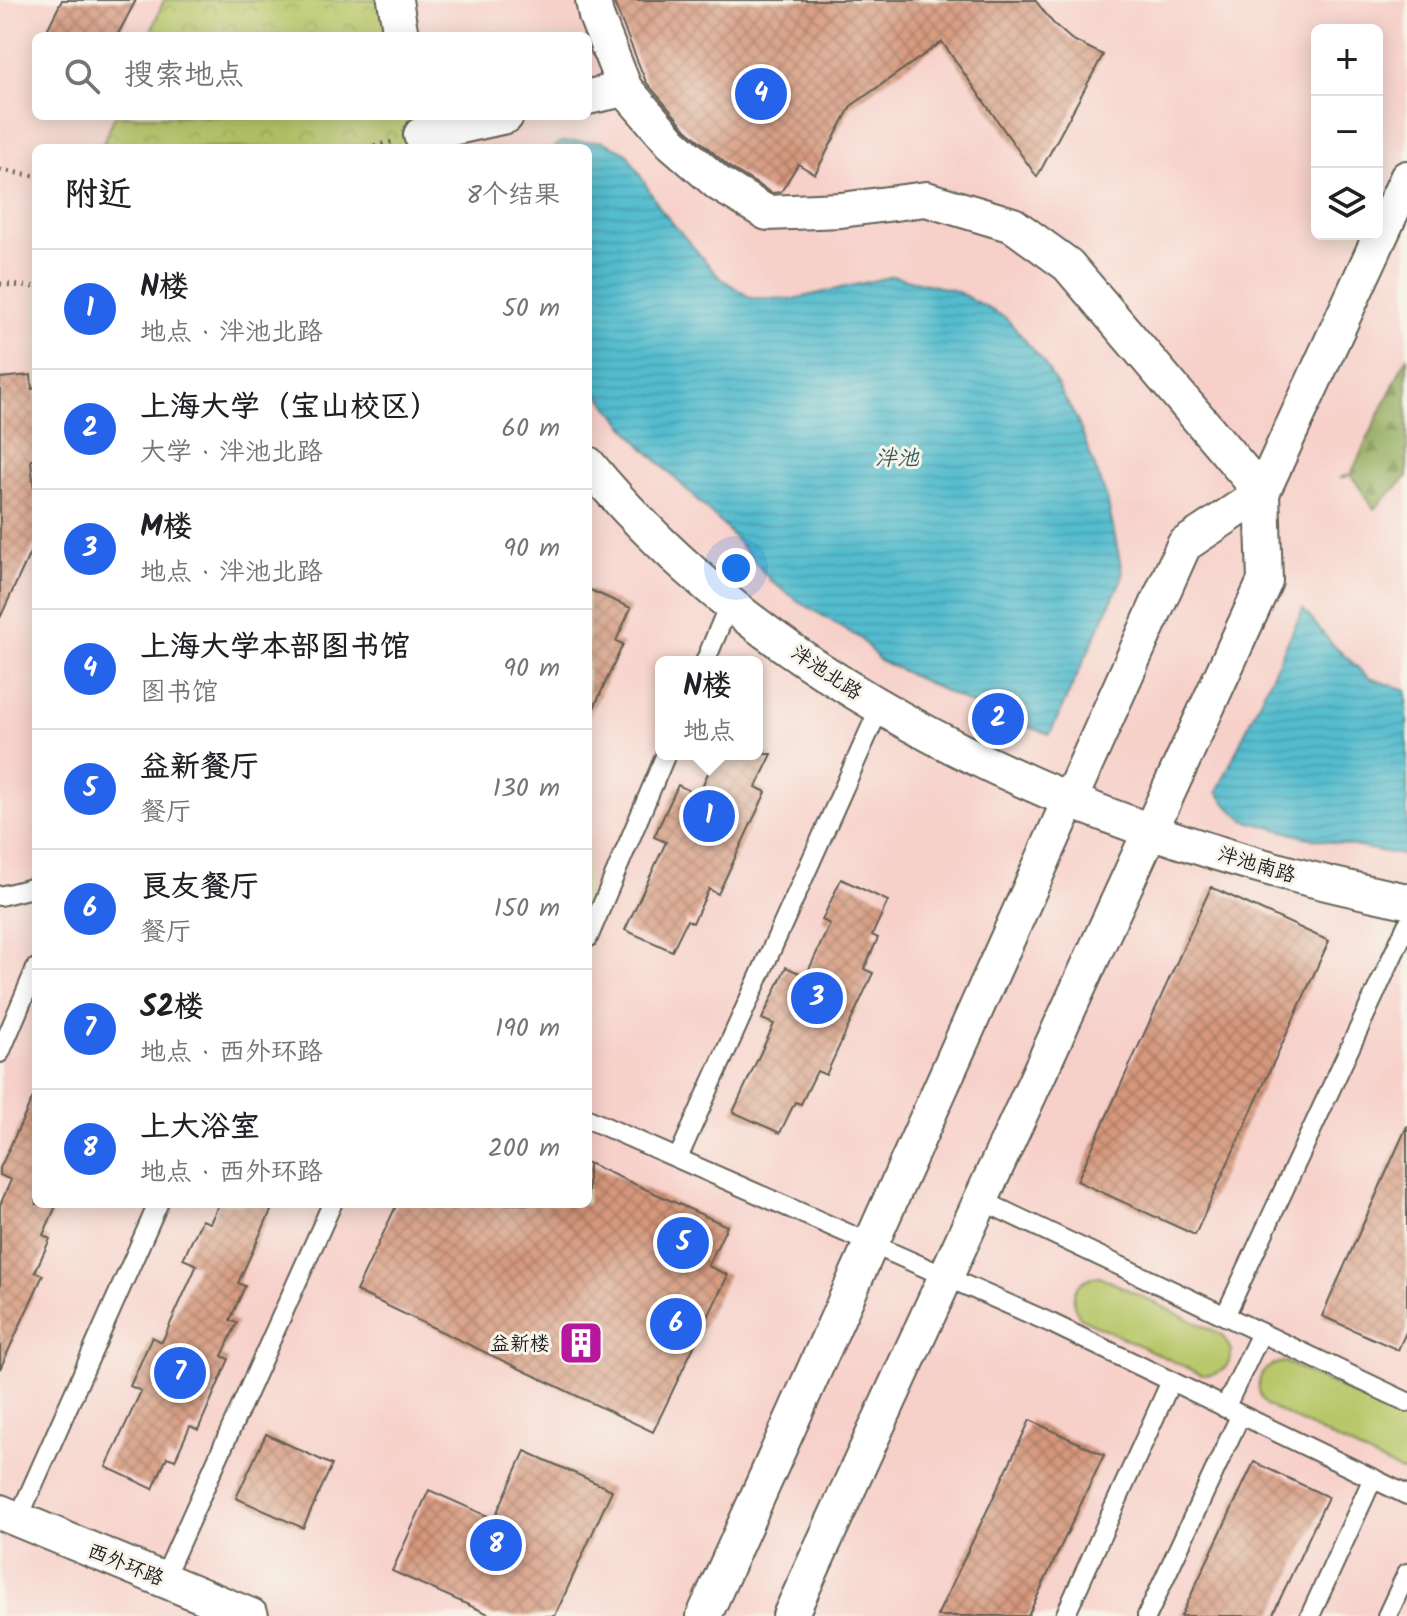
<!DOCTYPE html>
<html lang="zh">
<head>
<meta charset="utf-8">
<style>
	body { margin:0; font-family:Kalam,"LXGW WenKai TC",sans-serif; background:#f6f6f6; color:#202124 }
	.controls { position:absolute; right:24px; top:24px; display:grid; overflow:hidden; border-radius:12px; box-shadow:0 4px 20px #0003 }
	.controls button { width:72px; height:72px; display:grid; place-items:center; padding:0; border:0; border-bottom:2px solid #e0e0e0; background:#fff; color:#202124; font:40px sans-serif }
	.you { position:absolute; left:736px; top:568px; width:28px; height:28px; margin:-20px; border:6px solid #fff; border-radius:50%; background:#1a73e8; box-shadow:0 0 0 12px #1a73e833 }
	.badge { display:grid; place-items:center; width:52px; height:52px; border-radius:50%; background:#2563eb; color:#fff; font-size:26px; font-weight:700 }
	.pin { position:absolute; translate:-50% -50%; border:4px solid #fff; box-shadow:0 2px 8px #0006 }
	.popup { position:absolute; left:655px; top:656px; width:108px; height:104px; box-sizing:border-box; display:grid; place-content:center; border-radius:12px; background:#fff; filter:drop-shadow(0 2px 6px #0005); font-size:26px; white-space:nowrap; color:#757577 }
	.popup b { font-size:30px; color:#202124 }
	.popup::after { content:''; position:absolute; left:50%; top:100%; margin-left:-16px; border:16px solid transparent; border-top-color:#fff }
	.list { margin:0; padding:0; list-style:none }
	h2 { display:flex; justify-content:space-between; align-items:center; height:104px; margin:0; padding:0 32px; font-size:34px }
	h2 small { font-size:26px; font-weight:400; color:#757577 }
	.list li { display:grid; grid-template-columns:52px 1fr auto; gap:24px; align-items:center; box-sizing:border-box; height:120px; padding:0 32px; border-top:2px solid #e0e0e0 }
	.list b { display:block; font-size:30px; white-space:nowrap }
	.list p { margin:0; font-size:26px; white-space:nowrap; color:#757577 }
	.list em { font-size:26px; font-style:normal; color:#757577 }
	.icon { flex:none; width:44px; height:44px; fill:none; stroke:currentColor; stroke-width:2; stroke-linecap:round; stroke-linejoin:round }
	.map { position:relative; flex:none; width:1407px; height:1616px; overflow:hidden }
	.search { position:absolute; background:#fff; box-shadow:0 4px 20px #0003; left:32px; top:32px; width:560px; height:88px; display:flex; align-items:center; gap:20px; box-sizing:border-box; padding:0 28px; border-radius:12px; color:#757577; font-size:30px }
	.panel { position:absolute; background:#fff; box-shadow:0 4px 20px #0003; left:32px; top:144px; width:560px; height:1064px; border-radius:12px }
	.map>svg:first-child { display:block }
	.built { fill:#f7d0ca; fill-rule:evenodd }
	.grass { fill:#b8c769; stroke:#6a7242; stroke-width:2 }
	.forest { fill:url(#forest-firs); stroke:#57643c; stroke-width:2 }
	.park { fill:url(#park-crowns); stroke:#6a7242; stroke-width:2 }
	.water { fill:url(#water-rules); stroke:#376c75; stroke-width:2 }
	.building { fill:url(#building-cross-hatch) }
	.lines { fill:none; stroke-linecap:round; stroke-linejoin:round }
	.lane-casing { stroke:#636054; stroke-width:22 }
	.street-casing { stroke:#636054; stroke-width:38 }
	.path { stroke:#636054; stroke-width:5; stroke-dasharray:2 6; stroke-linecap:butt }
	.lane { stroke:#fff; stroke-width:18 }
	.street { stroke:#fff; stroke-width:34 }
	.labels { text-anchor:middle; stroke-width:6; stroke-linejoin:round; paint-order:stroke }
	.street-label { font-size:20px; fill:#1c1c1c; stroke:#f7f3e8 }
	.poi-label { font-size:20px; fill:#1c1c1c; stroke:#f7f3e8; text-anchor:end }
	.water-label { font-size:22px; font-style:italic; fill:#325c63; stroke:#f7f3e8 }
</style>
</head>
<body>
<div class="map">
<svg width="1407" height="1616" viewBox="0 0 1407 1616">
	<defs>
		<pattern id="forest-firs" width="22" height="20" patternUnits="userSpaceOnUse" patternTransform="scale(2)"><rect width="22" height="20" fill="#92ac5d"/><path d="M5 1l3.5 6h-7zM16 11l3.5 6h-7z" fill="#768b4c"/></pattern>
		<pattern id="park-crowns" width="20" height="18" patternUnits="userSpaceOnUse" patternTransform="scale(2)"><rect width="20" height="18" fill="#b8c769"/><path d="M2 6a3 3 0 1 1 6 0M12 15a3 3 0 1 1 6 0" fill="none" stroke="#9eaa5a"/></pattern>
		<pattern id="water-rules" width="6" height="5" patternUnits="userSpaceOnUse" patternTransform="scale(2)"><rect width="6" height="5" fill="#52bcce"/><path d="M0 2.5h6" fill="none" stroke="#47a1b0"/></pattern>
		<pattern id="building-cross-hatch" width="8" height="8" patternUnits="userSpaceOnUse" patternTransform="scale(2)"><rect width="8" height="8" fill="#d6987d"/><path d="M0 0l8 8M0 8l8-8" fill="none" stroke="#ad7b66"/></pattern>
	</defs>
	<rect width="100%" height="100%" fill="#f7f3e8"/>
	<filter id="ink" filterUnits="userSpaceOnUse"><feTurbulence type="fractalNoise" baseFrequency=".0125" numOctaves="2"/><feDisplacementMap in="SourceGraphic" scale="16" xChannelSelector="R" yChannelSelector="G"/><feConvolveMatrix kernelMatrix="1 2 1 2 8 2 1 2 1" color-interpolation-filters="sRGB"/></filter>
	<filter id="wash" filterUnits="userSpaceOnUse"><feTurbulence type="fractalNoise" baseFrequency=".006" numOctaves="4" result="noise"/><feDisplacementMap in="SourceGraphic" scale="32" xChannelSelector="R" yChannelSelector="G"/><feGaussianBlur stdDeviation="1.8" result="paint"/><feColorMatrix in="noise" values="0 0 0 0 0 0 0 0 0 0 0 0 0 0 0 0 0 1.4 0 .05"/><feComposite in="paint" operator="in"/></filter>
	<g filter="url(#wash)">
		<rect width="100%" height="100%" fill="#e6dfbb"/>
		<path class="built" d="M0,0H1407V1616H0ZM1317,30H1377V234H1317ZM36,36H588V116H36ZM36,148H588V1204H36ZM661,662H757V754H661Z"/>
		<g class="grass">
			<path d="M1099,1276L1222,1335L1231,1350C1231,1368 1219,1376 1202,1375L1081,1318C1066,1298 1075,1279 1099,1276Z"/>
			<path d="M1285,1362L1407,1420V1471H1400L1266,1405C1251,1385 1260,1365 1285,1362Z"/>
		</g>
		<path class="forest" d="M1407,356V477L1374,509L1351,475L1339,478L1351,474Z"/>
		<g class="park">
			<path d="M164,0H381L388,36H149Z"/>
			<path d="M115,116H406L413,148H101Z"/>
		</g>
		<g class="water">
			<path d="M602,141L626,152L661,210L719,277L751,298L794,299L893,276L956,291L1006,318L1043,361L1077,420L1107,499L1123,576L1050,734L999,717L879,660L861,639L800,602L772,582L726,528L641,445L588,382V148H554L561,142Z"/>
			<path d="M1303,609L1332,644L1369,678L1407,690V856L1305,837L1244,820L1229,807L1217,792Z"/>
		</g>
		<g id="blocks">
			<g class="building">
				<path d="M62,0H136L117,36H44Z"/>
				<path d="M613,0H1035L1053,23L1071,39L1103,55L1037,177L942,42L851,106L815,174L798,164L781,192L772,193L731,168L686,129L646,82Z"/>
				<path d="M31,375L32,389L36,388V460H31L36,510V540L0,618V378Z"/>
				<path d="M588,589L631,608L616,641L623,644L588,721Z"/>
				<path d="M717,754H772L756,787L766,792L718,894L709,889L693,923L687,920L672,951L625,930L666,842L654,837L678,785L698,795Z"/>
				<path d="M841,879L888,901L872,935L878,938L864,969L873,973L826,1075L817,1071L801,1104L795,1102L780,1133L733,1112L774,1024L762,1019L786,967L806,976L830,924L822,920Z"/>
				<path d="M1211,887L1329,941L1195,1235L1077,1181Z"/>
				<path d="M36,1091V1204H57L43,1235L50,1239L35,1272L43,1275L0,1369V1205L11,1180L0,1175V1168Z"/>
				<path d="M1407,1126V1330L1398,1350L1322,1316Z"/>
				<path d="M588,1163L727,1226L708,1266L728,1275L653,1432L356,1291L397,1204H588Z"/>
				<path d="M219,1204H274L238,1283L245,1286L230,1320L237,1323L222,1356L229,1359L198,1430L190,1426L175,1460L167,1457L153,1489L106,1467L141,1391L130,1386L152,1337L162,1342L197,1265L183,1259L202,1220L210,1223Z"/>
				<path d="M1030,1420L1104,1455L1028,1616H937Z"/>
				<path d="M266,1434L332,1465L303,1528L236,1498Z"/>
				<path d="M525,1451L612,1490L555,1616H493L392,1571L429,1490L494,1519Z"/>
				<path d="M1254,1462L1328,1497L1272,1616H1181Z"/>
			</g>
		</g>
	</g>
	<g filter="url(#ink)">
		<use href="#blocks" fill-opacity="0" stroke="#636054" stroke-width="2"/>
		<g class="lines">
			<g class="lane-casing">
				<g id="lane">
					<path d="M705,662L730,602"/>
					<path d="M0,896L36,887"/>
					<path d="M588,938L666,754"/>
					<path d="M0,1053L36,968"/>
					<path d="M588,1119L1051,1323L1407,1495"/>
					<path d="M678,1158L880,707"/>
					<path d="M981,1200L1407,1402"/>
					<path d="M1225,1316L1407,925"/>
					<path d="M1225,1408L1261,1333"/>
					<path d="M18,1519L158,1204"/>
					<path d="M163,1580L332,1204"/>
					<path d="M1065,1616L1171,1381"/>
					<path d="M1147,1616L1240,1416"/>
					<path d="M1310,1616L1373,1478"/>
					<path d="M1387,1616L1407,1573"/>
				</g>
			</g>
			<g class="street-casing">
				<g id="street">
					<path d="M395,0L401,36"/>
					<path d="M593,0L596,16L625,89L672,143L719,184L767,213L841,210L926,199L1013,225L1068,265L1262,493"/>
					<path d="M588,97L625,89"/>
					<path d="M421,135L506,116"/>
					<path d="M588,464C785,704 1109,841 1407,901"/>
					<path d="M0,1512L251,1616"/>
					<path d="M704,1616L1184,545L1262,493"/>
					<path d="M790,1616L1265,581L1262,493L1407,178"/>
				</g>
			</g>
			<g class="path">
				<path d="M366,148L392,142"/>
				<path d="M0,170L36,176"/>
				<path d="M0,284L36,287"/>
			</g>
			<use href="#lane" class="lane"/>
			<use href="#street" class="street"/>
		</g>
	</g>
	<defs>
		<g id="building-square" transform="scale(2.3)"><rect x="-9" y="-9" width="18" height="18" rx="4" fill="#b5179e" stroke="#f7f3e8"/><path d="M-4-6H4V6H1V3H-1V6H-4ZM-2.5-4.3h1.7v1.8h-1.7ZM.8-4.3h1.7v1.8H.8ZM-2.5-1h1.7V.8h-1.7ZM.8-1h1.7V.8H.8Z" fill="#fff"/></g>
	</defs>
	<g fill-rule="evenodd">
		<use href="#building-square" x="581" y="1343"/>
	</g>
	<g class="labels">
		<g class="street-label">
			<text transform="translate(827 672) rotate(34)" y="7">泮池北路</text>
			<text transform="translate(1257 864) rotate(17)" y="7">泮池南路</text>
			<text transform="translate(126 1564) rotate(22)" y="7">西外环路</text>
		</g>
		<g class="poi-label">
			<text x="550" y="1350">益新楼</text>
		</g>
		<g class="water-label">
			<text x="897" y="465">泮池</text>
		</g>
	</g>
</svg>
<div class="controls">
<button>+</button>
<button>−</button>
<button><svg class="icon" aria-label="layers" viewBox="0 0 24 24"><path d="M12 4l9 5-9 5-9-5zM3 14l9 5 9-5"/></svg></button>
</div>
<div class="you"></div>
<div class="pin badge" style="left:709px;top:816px">1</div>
<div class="popup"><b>N楼</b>地点</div>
<div class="pin badge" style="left:998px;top:719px">2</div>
<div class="pin badge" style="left:817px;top:998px">3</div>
<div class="pin badge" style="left:761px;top:94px">4</div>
<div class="pin badge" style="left:683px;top:1243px">5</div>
<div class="pin badge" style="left:676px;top:1324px">6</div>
<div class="pin badge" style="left:180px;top:1373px">7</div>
<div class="pin badge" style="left:496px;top:1545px">8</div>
<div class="search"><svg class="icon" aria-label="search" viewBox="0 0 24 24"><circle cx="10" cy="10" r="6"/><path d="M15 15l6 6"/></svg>搜索地点</div>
<section class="panel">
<h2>附近<small>8个结果</small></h2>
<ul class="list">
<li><span class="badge">1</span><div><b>N楼</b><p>地点 · 泮池北路</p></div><em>50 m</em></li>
<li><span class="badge">2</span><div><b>上海大学（宝山校区）</b><p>大学 · 泮池北路</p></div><em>60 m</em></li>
<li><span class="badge">3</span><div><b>M楼</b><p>地点 · 泮池北路</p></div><em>90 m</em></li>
<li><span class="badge">4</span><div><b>上海大学本部图书馆</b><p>图书馆</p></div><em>90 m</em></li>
<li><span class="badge">5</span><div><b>益新餐厅</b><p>餐厅</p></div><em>130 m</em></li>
<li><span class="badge">6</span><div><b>良友餐厅</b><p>餐厅</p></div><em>150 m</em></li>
<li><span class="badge">7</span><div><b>S2楼</b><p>地点 · 西外环路</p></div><em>190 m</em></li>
<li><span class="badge">8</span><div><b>上大浴室</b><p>地点 · 西外环路</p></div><em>200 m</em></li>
</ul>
</section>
</div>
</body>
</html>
